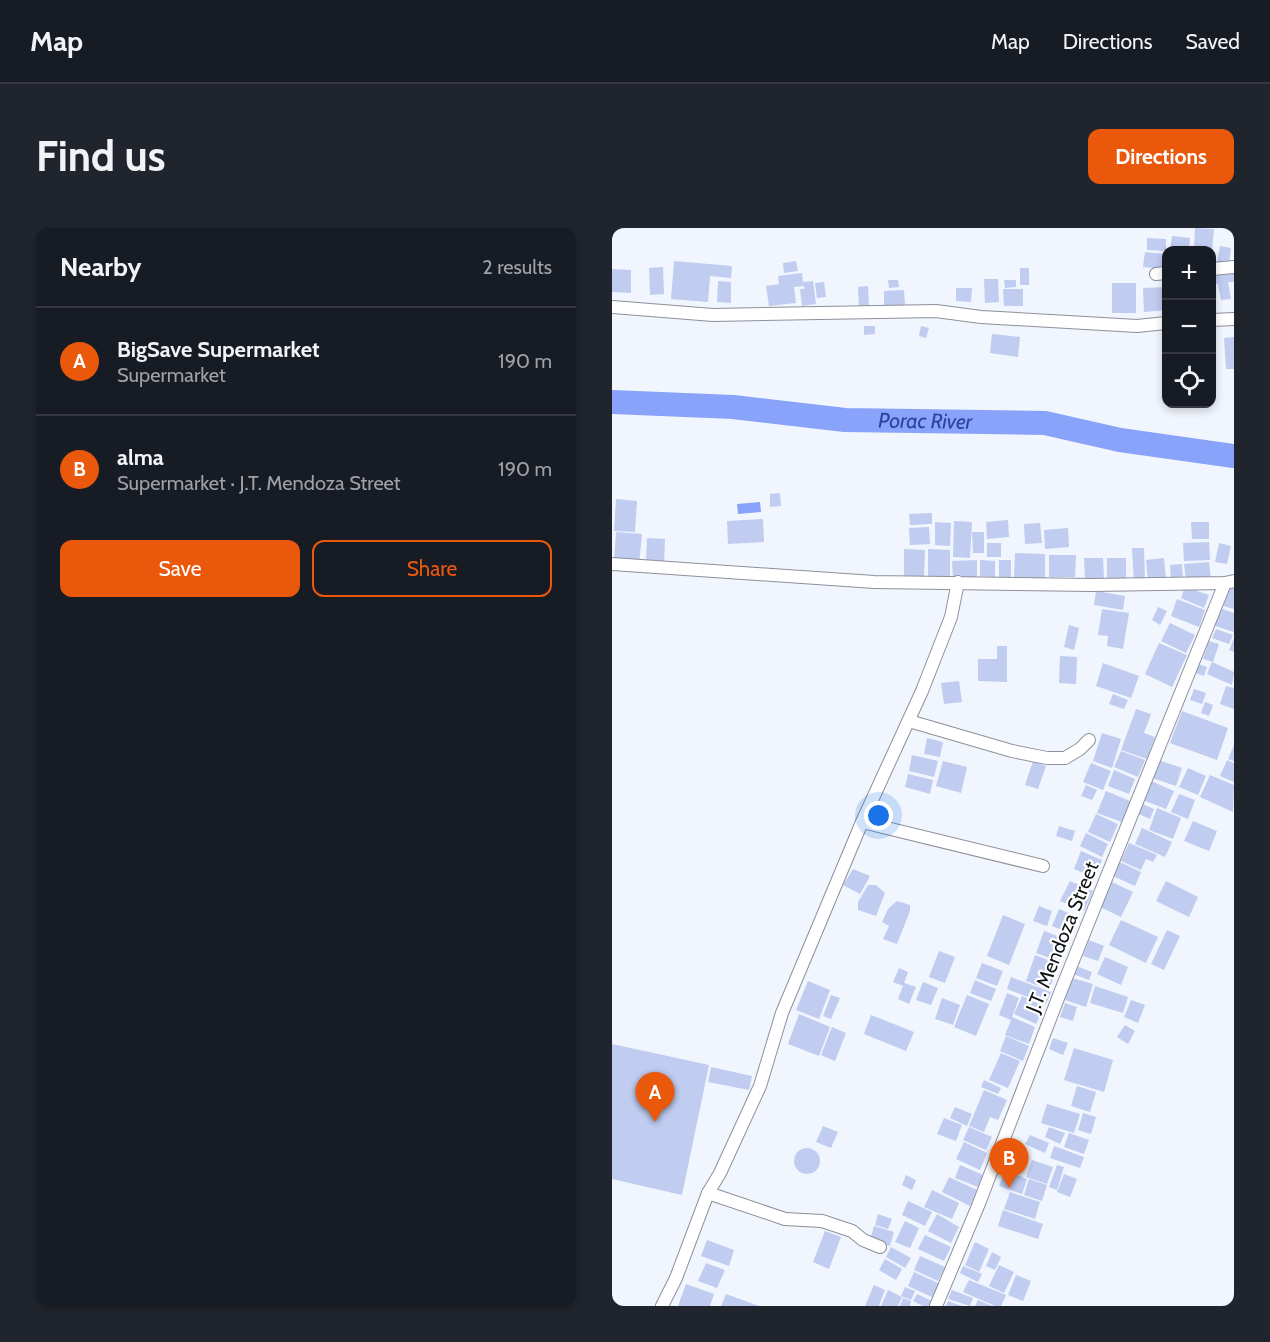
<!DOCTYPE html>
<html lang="en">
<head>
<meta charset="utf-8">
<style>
	body { margin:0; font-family:Cabin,sans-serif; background:#20242c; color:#f1f3f6 }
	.controls { position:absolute; right:18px; top:18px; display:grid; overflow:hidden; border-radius:12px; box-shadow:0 3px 9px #0003 }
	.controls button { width:54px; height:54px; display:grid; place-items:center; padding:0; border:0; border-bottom:2px solid #363941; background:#171b24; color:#f1f3f6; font:30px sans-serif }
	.you { position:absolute; left:267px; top:588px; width:21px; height:21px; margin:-15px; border:4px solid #fff; border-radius:50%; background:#1a73e8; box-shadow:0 0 0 9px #1a73e833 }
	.badge { display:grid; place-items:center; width:39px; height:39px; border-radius:50%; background:#ea580c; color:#fff; font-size:20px; font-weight:700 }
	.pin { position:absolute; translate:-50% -50px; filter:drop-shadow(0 2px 3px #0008) }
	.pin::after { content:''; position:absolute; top:32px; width:21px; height:18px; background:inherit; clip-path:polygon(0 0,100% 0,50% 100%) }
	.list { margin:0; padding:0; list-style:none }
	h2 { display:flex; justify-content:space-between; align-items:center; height:78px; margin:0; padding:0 24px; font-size:26px }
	h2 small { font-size:20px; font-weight:400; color:#9ea1a6 }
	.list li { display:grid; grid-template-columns:39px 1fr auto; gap:18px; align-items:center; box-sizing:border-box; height:108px; padding:0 24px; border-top:2px solid #363941 }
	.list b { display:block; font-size:22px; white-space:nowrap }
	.list p { margin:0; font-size:20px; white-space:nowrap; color:#9ea1a6 }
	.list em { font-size:20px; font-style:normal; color:#9ea1a6 }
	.actions { display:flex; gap:12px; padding:18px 24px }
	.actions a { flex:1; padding:14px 0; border:2px solid #ea580c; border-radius:12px; text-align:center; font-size:21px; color:#ea580c }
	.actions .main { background:#ea580c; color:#fff }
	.icon { flex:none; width:33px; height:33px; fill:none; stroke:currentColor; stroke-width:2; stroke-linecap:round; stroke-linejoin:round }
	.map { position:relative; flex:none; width:622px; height:1078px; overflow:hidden; border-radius:12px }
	header { display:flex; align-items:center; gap:36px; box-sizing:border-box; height:84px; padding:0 30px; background:#171b24; border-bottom:2px solid #363941 }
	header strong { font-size:28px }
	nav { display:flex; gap:33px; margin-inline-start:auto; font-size:21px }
	.intro { display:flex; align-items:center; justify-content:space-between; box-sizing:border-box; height:144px; padding:0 36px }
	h1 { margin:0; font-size:42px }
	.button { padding:15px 27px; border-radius:12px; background:#ea580c; color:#fff; font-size:21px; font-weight:700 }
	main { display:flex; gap:36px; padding:0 36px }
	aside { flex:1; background:#171b24; border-radius:12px; box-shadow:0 3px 9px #0003 }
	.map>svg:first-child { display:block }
	.water { fill:#88a3f9 }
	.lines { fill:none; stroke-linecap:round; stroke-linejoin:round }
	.river { stroke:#88a3f9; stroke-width:24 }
	.building { fill:#c0ccf0 }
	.minor-casing { stroke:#8d909a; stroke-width:14 }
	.minor { stroke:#fff; stroke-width:12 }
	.labels { text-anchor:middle; stroke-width:4.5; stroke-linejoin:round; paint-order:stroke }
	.street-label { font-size:20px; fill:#111316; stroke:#fff }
	.water-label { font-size:21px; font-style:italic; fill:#2d41a2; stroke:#fff }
</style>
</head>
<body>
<header>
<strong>Map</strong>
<nav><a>Map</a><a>Directions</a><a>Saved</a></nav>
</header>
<div class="intro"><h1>Find us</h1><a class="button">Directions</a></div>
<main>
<aside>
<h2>Nearby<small>2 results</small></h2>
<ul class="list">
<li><span class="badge">A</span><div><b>BigSave Supermarket</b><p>Supermarket</p></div><em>190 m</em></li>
<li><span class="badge">B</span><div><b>alma</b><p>Supermarket · J.T. Mendoza Street</p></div><em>190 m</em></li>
</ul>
<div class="actions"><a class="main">Save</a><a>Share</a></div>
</aside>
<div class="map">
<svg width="622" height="1078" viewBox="0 0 622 1078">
	<rect width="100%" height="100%" fill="#f1f5fd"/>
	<path class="water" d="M148,274L149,284L126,286L125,276Z"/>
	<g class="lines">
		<path class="river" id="s1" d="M0,174L121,179L233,192L433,195L508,212L622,228"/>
	</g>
	<g class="building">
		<path d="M583,0L602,1L600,22H582Z"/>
		<path d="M560,8L578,10L577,22H558Z"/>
		<path d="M535,10L554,11V23L535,22Z"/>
		<path d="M608,18L619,20L617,36L605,34Z"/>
		<path d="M533,24L554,26L552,41L531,39Z"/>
		<path d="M62,33L120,38L119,50L98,48L96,74L59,71Z"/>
		<path d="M184,33L186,43L172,45L171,35Z"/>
		<path d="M51,39L52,66L38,67L37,40Z"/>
		<rect x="408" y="40" width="9" height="17"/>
		<path d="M0,41L19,42V65L0,64Z"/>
		<path d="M622,43V54H616L619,71L609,72L606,56H602L600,45Z"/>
		<path d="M190,45L191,54L201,53L204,76L190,78L188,61H192V58L182,59L184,75L157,78L154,58L167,56L166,48Z"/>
		<path d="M372,51H386L387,74L373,75Z"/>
		<path d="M276,52H286L287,59L277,60Z"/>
		<path d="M392,52H404V59L393,60Z"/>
		<path d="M106,53L119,54V75L105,74Z"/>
		<path d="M212,54L214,69L205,70L203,55Z"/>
		<rect x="500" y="55" width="24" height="30"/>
		<path d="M256,58L257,79L247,80L246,59Z"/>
		<path d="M554,59V82L532,84L531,60Z"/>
		<path d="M344,60H360L359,74L344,73Z"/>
		<path d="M391,61H411V78H392Z"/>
		<path d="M292,62L293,77H272V63Z"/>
		<path d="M252,98H263V106L252,107Z"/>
		<path d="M309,98L317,100L314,110L307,108Z"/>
		<path d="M380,106L408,109L406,129L378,125Z"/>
		<path d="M622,109V141H614L612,110Z"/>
		<path d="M168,265L169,278L158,279V266Z"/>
		<path d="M4,271L25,273L23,304L2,303Z"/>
		<path d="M320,285V296L298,297L297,286Z"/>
		<path d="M151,291L152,314L116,316L115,293Z"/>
		<path d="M396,292L397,309L375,311L374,294Z"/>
		<path d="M342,293L360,294L358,330L341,329Z"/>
		<path d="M323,294L339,295L338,318L323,317Z"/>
		<path d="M579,294H597V311H580Z"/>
		<path d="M428,295L430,315L413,316L412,296Z"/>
		<path d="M317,299L318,316L298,317L297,300Z"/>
		<path d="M456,300L457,319L433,321L432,302Z"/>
		<path d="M4,304L30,306L27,337L2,335Z"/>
		<path d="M360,304H372V325H361Z"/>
		<path d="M35,310L53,311L52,336L34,335Z"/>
		<path d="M597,314L598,332L572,333L571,315Z"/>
		<rect x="375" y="315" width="14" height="14"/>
		<path d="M607,315L619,318L615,336L603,334Z"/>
		<path d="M520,320H532L533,354L522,355Z"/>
		<path d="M292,321L313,322L312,349H292Z"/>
		<path d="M316,321L338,322V350L316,349Z"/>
		<path d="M403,325L433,326V350H402Z"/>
		<path d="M437,327H464L463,349H437Z"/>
		<path d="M472,330H491L492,350H473Z"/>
		<rect x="495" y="330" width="19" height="22"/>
		<path d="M552,330L554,352L536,353L534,332Z"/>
		<path d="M365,332V350L341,351L340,333Z"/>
		<path d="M368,332L383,333V349L368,348Z"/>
		<rect x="387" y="332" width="12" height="17"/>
		<path d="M597,334L599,351L574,353L572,336Z"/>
		<path d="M570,336L571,352L559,353L558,337Z"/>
		<path d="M622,356V381L611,378L619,357Z"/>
		<path d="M573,359L597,367L592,380L569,370Z"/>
		<path d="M484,363L513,368L511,382L482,377Z"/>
		<path d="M565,371L593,382L587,399L559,388Z"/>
		<path d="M546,379L555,383L548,397L540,392Z"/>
		<path d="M608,380L622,385V404L603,398Z"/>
		<path d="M490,381L517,385L511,421L495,418L496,408L486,407Z"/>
		<path d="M558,395L583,407L574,425L549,413Z"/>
		<path d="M457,397L467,400L462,422L452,419Z"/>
		<path d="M604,401L621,407L617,416L600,410Z"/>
		<path d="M622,410V424L617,422Z"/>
		<path d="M597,413L607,416L601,434L591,431Z"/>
		<path d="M547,415L575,427L560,459L533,446Z"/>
		<path d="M385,418H395V454L366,453V431H385Z"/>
		<path d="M448,428L465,429L464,456L447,455Z"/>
		<path d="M600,434L622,444L620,457L595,446Z"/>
		<path d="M491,435L527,448L519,470L484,458Z"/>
		<path d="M586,436L595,439L592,448L583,445Z"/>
		<path d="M347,453L350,474L332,476L329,455Z"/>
		<path d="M614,458L622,460V481L608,476Z"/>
		<path d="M582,461L594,465L590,476L578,472Z"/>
		<path d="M501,466L516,472L512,481L497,476Z"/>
		<path d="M593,474L601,477L597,488L589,485Z"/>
		<path d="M524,481L539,486L532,505L543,509L535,531L509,522Z"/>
		<path d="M570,483L616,500L605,532L558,515Z"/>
		<path d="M490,505L509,511L500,540L481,533Z"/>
		<path d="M315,510L331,514L328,529L312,526Z"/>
		<path d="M622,517V533L616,531Z"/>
		<path d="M509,523L533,532L526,549L502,539Z"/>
		<path d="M300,527L326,533L322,549L297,543Z"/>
		<path d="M546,532L570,540L564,558L540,550Z"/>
		<path d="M615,532L622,535V554L608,548Z"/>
		<path d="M331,533L355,539L349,565L324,558Z"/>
		<path d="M421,533L434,538L426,561L413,557Z"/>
		<path d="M479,535L499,543L491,562L471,554Z"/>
		<path d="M576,540L594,548L586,567L567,559Z"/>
		<path d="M502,542L523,551L517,566L496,558Z"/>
		<path d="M296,546L321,552L318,566L293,559Z"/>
		<path d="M598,547L622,557L621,584L588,569Z"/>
		<path d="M539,553L562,563L554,581L531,572Z"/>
		<path d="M474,557L485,562L480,572L469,568Z"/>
		<path d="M494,563L518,573L510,594L485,585Z"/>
		<path d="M567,566L583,572L576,591L559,584Z"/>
		<path d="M528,575L542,581L538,591L524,585Z"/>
		<path d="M545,580L569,590L561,611L537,602Z"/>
		<path d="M484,586L506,596L498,614L476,604Z"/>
		<path d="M581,593L605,603L597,623L572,613Z"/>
		<path d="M447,598L463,603L460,613L444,608Z"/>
		<path d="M530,600L560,614L553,629L523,616Z"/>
		<path d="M474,605L496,616L490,629L468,618Z"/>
		<path d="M517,615L545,627L541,634L534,631L529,642L509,633Z"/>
		<path d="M469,623L490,632L483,650L462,641Z"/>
		<path d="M508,634L529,644L523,658L501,648Z"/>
		<path d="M241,641L258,648L248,666L231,657Z"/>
		<path d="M458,653L481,663L472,683L448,673Z"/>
		<path d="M554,653L586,669L577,689L544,673Z"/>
		<path d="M500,654L521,664L509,689L488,679Z"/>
		<path d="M256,657H264L273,665L264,688L246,682V674Z"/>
		<path d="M285,673L298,677V683L285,716L271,711L277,698L270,694L276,681Z"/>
		<path d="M427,678L440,683L435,698L421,693Z"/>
		<path d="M447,681L466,689L459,706L440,698Z"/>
		<path d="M391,687L413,696L397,737L375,728Z"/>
		<path d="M509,692L546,709L534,735L497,717Z"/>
		<path d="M555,702L568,708L552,742L539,736Z"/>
		<path d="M432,703L456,712L448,734L424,725Z"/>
		<path d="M477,712L492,718L486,733L471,728Z"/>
		<path d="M327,723L343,729L333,755L317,749Z"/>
		<path d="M423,727L447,736L437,762L414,753Z"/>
		<path d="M493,729L516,739L509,757L485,746Z"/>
		<path d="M370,735L391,743L385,758L364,750Z"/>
		<path d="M464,738L480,744L477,752L461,746Z"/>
		<path d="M287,740L296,744L292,755L304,759L297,776L286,771L291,758L281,754Z"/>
		<path d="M399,749L439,764L434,776L395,761Z"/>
		<path d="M460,750L481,756L474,779L453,772Z"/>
		<path d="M363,752L384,761L379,773L358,765Z"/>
		<path d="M196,753L218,762L207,791L184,782Z"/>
		<path d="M311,754L326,760L319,777L304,772Z"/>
		<path d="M483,758L516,769L511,785L478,775Z"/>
		<path d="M395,765L407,770L400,789L423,799L417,816L393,807L399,792L387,787Z"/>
		<path d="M219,767L228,770L219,791L211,788Z"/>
		<path d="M355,767L377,776L364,808L342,799Z"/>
		<path d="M410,768L432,778L424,796L402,786Z"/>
		<path d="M330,770L348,777L341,797L323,791Z"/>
		<path d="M519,772L533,777L526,795L512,789Z"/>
		<path d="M453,775L465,779L461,793L448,789Z"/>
		<path d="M187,786L218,799L207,828L176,816Z"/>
		<path d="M259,787L302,804L294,823L252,806Z"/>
		<path d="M513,797L523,803L516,816L505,809Z"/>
		<path d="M220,799L234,805L223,833L209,827Z"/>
		<path d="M394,808L417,818L411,833L388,823Z"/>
		<path d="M441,810L456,815L451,827L437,821Z"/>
		<path d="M0,816L97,837L70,967L0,951Z"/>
		<path d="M462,820L501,832L492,864L452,852Z"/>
		<path d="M389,825L408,833L396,860L377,852Z"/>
		<path d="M99,839L140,848L137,862L96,854Z"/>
		<path d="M372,852L389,860L386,866L369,859Z"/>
		<path d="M465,858L484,864L478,884L459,878Z"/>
		<path d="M372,862L395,872L386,892L378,889L372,904L357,898Z"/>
		<path d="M435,876L468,886L462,905L429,895Z"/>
		<path d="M343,879L360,886L355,898L338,890Z"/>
		<path d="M471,885L484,889L479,906L466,902Z"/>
		<path d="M332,890L350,897L344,913L325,906Z"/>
		<path d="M211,898L226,904L219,920L204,914Z"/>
		<path d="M357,899L380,909L374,922L351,912Z"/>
		<path d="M437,899L453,905L448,916L433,909Z"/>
		<path d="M457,905L477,912L472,926L452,919Z"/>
		<path d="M418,907L437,915L433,925L413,916Z"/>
		<path d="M352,914L375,925L368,942L344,931Z"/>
		<path d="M442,918L472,929L468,940L438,930Z"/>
		<circle cx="195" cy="933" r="13"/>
		<path d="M420,932L441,939L435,956L414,949Z"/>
		<path d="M348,937L371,947L366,959L343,950Z"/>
		<path d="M445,937L452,939L445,962L437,959Z"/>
		<path d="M393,942L415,951L410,966L387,958Z"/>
		<path d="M452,946L465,951L458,969L445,964Z"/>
		<path d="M294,947L304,952L300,962L290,957Z"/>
		<path d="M337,949L365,962L358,978L330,964Z"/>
		<path d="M417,951L435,957L430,973L412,967Z"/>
		<path d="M320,962L347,975L340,991L312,979Z"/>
		<path d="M398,964L428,974L423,991L392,981Z"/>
		<path d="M296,973L320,984L313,998L290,987Z"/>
		<path d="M391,982L431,996L426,1011L386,998Z"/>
		<path d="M266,986L280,991L276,1001L263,997Z"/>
		<path d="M325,986L347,999L339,1015L316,1003Z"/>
		<path d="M293,993L307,1000L298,1020L283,1014Z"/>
		<path d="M262,998L282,1004L278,1018L258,1012Z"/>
		<path d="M213,1003L229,1009L217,1041L201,1034Z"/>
		<path d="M313,1007L339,1019L332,1033L306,1021Z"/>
		<path d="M95,1012L122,1022L117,1038L89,1028Z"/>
		<path d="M363,1014L377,1021L367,1044L353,1037Z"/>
		<path d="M279,1019L299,1030L293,1040L274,1029Z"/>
		<path d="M380,1024L389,1029L383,1042L374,1038Z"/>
		<path d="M308,1028L333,1039L326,1053L302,1042Z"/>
		<path d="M273,1031L290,1041L284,1052L267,1042Z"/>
		<path d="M94,1035L113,1042L105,1060L86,1053Z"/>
		<path d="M387,1037L402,1044L392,1065L377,1058Z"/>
		<path d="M351,1038L370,1046L366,1054L348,1045Z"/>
		<path d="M302,1044L328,1056L322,1070L296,1058Z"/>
		<path d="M404,1047L419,1053L411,1073L396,1067Z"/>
		<path d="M357,1052L394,1067L389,1078H383L351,1064Z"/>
		<path d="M74,1056L102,1066L98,1078H66Z"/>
		<path d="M262,1057L273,1062L267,1078H253Z"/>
		<path d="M293,1059L303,1063L299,1072L289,1068Z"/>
		<path d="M276,1062L290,1069L286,1078H269Z"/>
		<path d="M340,1062L361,1070L358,1078L336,1071Z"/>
		<path d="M114,1066L147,1078H109Z"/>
		<path d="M305,1066L320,1073L317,1078H311L301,1073Z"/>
		<path d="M291,1070L299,1073L298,1078H288Z"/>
		<path d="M366,1072L380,1078H363Z"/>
		<path d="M336,1073L350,1078H334Z"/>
	</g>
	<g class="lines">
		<g class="minor-casing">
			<g id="minor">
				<path d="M600,41L622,39"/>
				<path d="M544,46L554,45"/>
				<path d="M0,79L101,87L324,83L369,89L525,98L554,95"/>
				<path d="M600,92L622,91"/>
				<path d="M0,336L262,354L480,357L613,355L622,353"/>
				<path d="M297,493L400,523L435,530H453L468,521L477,512"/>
				<path d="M250,594L431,638"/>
				<path d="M96,965L173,991L210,993L240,1003L251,1012L268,1019"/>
				<path d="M50,1078L64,1050L96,965L108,945L148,858L170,785L250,594L310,463L339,389L346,354"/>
				<path d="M324,1078L366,978L448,765L613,355"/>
			</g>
		</g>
		<use href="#minor" class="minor"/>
	</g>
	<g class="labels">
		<g class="street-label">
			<text transform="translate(450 709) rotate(-68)" y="7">J.T. Mendoza Street</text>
		</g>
		<g class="water-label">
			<text dy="7" stroke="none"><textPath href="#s1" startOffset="314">Porac River</textPath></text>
		</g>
	</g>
</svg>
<div class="controls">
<button>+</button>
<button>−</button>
<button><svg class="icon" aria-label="locate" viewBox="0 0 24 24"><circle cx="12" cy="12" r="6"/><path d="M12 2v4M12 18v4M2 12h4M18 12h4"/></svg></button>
</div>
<div class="you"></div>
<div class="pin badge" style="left:43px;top:894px">A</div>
<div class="pin badge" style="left:397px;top:960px">B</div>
</div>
</main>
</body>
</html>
